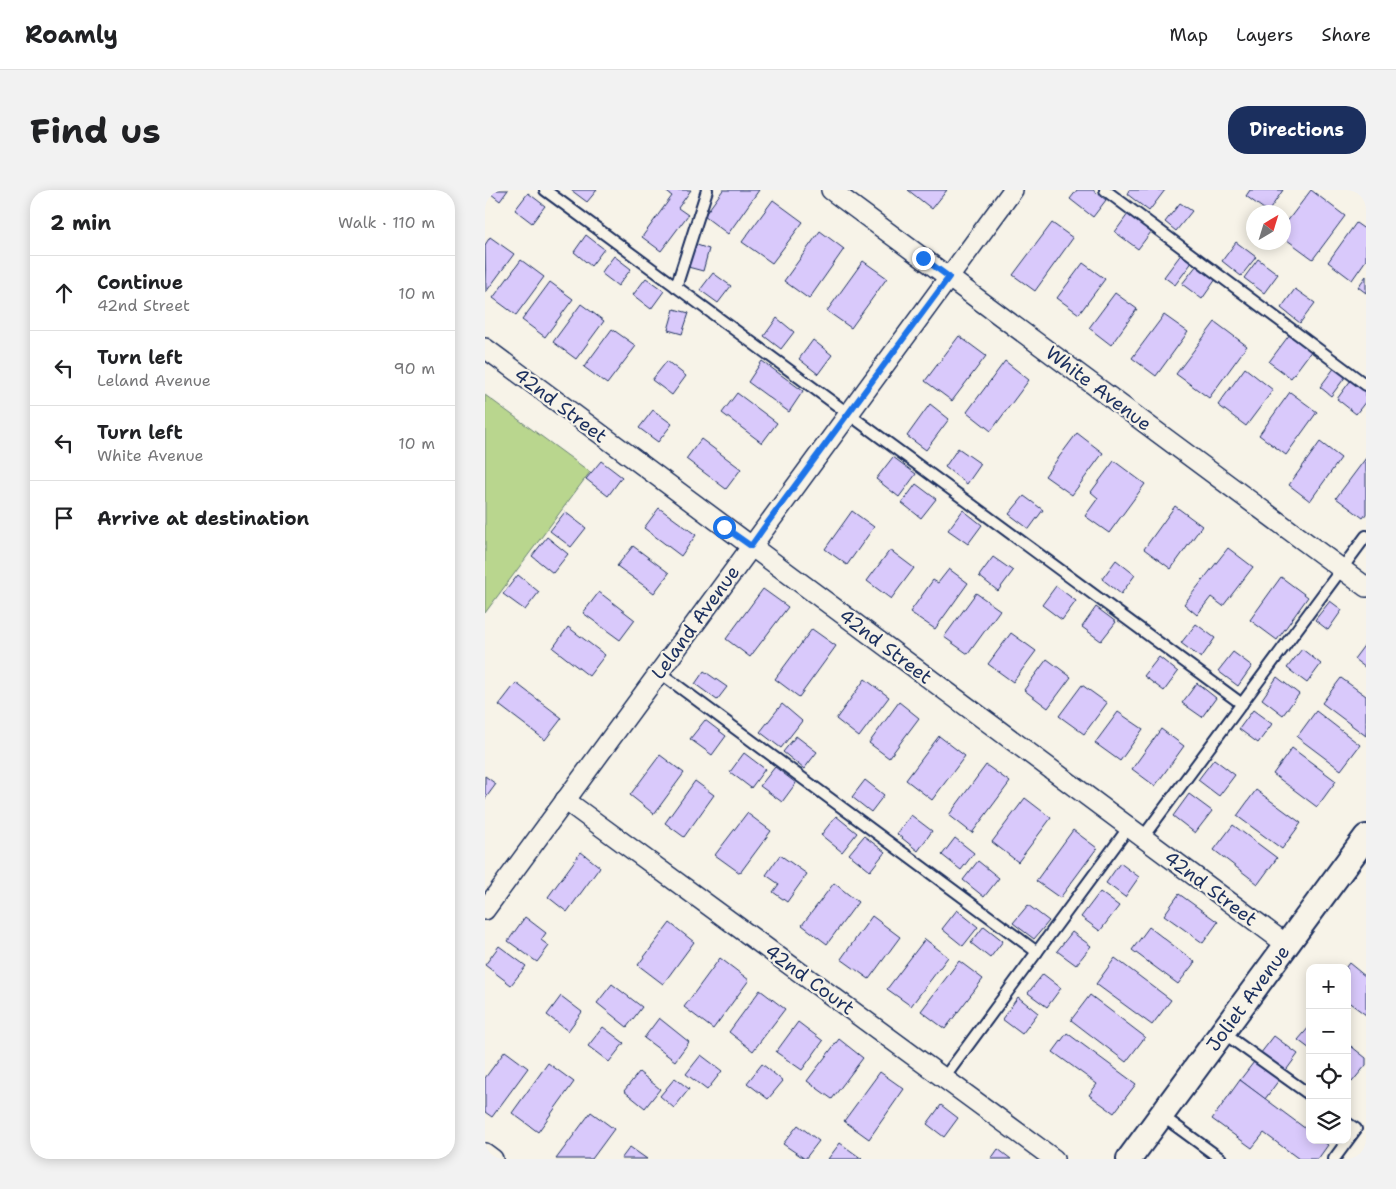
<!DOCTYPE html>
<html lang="en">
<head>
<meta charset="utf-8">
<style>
	body { margin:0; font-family:"Shantell Sans",sans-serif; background:#f2f2f2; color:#202124 }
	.controls { position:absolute; right:15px; bottom:15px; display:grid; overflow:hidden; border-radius:10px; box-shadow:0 2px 12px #0003 }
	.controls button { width:45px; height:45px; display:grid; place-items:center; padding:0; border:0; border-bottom:1px solid #e0e0e0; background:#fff; color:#202124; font:25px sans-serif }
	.compass { position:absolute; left:761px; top:15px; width:45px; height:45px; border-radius:50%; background:#fff; box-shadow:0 2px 12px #0003; rotate:38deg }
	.stop { position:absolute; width:15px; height:15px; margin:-11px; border:4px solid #1a73e8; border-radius:50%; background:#fff }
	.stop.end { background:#1a73e8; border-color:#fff; box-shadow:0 1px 5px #0008 }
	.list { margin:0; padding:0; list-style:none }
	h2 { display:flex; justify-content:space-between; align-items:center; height:65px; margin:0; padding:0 20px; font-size:21px }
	h2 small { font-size:16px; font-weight:400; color:#757577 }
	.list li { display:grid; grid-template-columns:32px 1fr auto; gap:15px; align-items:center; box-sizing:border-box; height:75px; padding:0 20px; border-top:1px solid #e0e0e0 }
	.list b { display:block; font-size:19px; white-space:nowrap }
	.list p { margin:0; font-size:16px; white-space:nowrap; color:#757577 }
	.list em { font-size:16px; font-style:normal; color:#757577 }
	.icon { flex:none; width:28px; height:28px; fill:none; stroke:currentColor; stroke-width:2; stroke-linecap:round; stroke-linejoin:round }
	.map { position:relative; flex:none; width:881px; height:969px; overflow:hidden; border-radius:20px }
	header { display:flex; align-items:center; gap:30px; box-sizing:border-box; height:70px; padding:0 25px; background:#fff; border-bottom:1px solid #e0e0e0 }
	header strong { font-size:24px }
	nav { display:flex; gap:28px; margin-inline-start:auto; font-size:18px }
	.intro { display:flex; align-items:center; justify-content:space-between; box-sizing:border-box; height:120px; padding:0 30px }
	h1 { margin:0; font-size:35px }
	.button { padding:12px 22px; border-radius:20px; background:#1b2f5e; color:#fff; font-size:18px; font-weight:700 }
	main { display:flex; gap:30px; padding:0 30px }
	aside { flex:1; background:#fff; border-radius:20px; box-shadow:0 2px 12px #0003 }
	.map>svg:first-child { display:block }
	.green { fill:#b9d68e; stroke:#6a8276 }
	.building { fill:#d9c9fb; stroke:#1b2f5e }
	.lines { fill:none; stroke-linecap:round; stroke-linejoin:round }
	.service-casing { stroke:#1b2f5e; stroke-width:14 }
	.minor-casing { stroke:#1b2f5e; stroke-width:22 }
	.tertiary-casing { stroke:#1b2f5e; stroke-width:28 }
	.service { stroke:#f7f3e8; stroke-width:10 }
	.minor { stroke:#f7f3e8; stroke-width:19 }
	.tertiary { stroke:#f7f3e8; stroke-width:24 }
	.route { stroke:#1a73e8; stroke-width:6 }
	.labels { text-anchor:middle; stroke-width:4.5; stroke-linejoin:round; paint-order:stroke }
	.street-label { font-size:19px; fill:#1b2f5e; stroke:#f7f3e8 }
</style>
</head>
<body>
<header>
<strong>Roamly</strong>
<nav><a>Map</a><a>Layers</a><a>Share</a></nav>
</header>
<div class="intro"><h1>Find us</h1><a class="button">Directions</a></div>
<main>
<aside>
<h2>2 min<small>Walk · 110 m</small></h2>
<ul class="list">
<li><svg class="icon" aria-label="ahead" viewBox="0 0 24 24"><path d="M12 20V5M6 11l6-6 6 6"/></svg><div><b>Continue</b><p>42nd Street</p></div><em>10 m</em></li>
<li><svg class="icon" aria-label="left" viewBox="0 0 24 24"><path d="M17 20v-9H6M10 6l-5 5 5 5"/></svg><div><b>Turn left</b><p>Leland Avenue</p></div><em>90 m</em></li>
<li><svg class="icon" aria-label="left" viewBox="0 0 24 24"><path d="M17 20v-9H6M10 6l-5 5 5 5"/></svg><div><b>Turn left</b><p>White Avenue</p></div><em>10 m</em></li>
<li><svg class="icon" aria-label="arrive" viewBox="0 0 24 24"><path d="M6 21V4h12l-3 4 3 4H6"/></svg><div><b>Arrive at destination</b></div></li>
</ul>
</aside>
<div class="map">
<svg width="881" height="969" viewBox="0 0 881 969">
	<rect width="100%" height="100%" fill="#f7f3e8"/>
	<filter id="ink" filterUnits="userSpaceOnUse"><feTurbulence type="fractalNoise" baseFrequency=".02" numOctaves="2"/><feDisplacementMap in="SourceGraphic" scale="10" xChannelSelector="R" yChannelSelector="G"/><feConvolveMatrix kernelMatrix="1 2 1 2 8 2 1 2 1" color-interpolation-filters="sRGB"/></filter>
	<g filter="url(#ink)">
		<path class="green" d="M0,205L105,282L0,423Z"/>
		<g class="building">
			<path d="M1,0H23L15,11Z"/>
			<path d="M86,0H112L102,12Z"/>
			<path d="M179,0H206L193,18L203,25L176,61L157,47L187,6Z"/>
			<path d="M238,0H274L243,44L219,26Z"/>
			<path d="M423,0H462L447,19Z"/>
			<path d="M592,0H608L621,10L608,27L585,9Z"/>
			<path d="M644,0H680L664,21L642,4Z"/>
			<path d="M765,0H798L783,22L761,6Z"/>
			<path d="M826,0L860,26L828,69L798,47V37Z"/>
			<path d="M43,3L60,16L47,33L30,20Z"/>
			<path d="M288,10L318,32L287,73L257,52Z"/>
			<path d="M695,13L707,21L691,41L680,32Z"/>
			<path d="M643,24L666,42L653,59L630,42Z"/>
			<path d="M567,33L588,48L550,101L528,85Z"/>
			<path d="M871,33L881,40V70L867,90L843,72Z"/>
			<path d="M335,41L359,59L324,109L299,91Z"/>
			<path d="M101,45L119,59L106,76L89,62Z"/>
			<path d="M5,47L29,64L1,102L0,55Z"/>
			<path d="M751,52L771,67L756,86L737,71Z"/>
			<path d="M209,54L224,59L218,81L203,77Z"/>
			<path d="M697,63L708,71L690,95L679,87Z"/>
			<path d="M129,66L146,79L133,96L116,83Z"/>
			<path d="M773,69L793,84L779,103L759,88Z"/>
			<path d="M36,70L59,87L31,125L8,108Z"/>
			<path d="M378,71L402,88L366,138L342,121Z"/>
			<path d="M598,73L620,89L594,124L572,108Z"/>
			<path d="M712,75L731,89L717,109L697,94Z"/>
			<path d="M228,83L246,96L233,113L215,100Z"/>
			<path d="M881,86V103L873,97Z"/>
			<path d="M161,88L179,101L166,119L148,105Z"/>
			<path d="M65,92L88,109L60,147L37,130Z"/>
			<path d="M810,99L830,113L815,133L796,118Z"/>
			<path d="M630,103L652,119L626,155L604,138Z"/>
			<path d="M96,114L119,131L91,169L68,152Z"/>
			<path d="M189,119L204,123L197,144L183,140Z"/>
			<path d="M679,125L703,142L671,186L647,168Z"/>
			<path d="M292,128L309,142L296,159L279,146Z"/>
			<path d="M730,132L762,156L724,208L691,184Z"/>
			<path d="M127,139L151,156L122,194L99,177Z"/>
			<path d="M805,144L827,160L806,188L784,172Z"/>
			<path d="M474,146L501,166L467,211L440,191Z"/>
			<path d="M328,150L347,165L333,184L314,169Z"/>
			<path d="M182,171L201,186L187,205L167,190Z"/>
			<path d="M277,171L318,201L304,222L263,192Z"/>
			<path d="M520,171L544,190L506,241L482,222Z"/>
			<path d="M850,177L861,186L846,206L835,197Z"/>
			<path d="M760,178L788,200L761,236L733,215Z"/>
			<path d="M866,190L881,201V211L871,224L852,209Z"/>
			<path d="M805,202L832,222L801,265L774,245Z"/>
			<path d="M252,203L292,233L277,253L237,223Z"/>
			<path d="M445,214L464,229L441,260L422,246Z"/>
			<path d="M168,220L187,234L173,252L154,238Z"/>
			<path d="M592,243L618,263L587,305L560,286Z"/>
			<path d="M216,249L256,279L241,299L201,269Z"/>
			<path d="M835,252L856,268L825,311L804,295Z"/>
			<path d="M473,258L496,274L482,294L460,277Z"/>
			<path d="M408,267L431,284L414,307L391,289Z"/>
			<path d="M881,268V324L878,328L851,308Z"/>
			<path d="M116,271L137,287L123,306L101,289Z"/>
			<path d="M629,271L660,294L624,343L600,326L613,308L606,302Z"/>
			<path d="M431,294L451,309L436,328L417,313Z"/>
			<path d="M539,306L558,320L544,339L524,324Z"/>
			<path d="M690,316L717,336L686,379L659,359Z"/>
			<path d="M174,318L211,345L196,366L159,338Z"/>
			<path d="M478,320L497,335L483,354L463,340Z"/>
			<path d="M367,321L389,337L362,375L340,359Z"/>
			<path d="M80,322L101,338L86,357L65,341Z"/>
			<path d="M62,347L83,364L68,383L47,366Z"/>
			<path d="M148,356L184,383L169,403L132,376Z"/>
			<path d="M743,358L768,377L738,416L726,407L712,425L699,414Z"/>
			<path d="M405,360L429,378L406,409L382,391Z"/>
			<path d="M508,367L528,381L513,401L494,386Z"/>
			<path d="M631,370L650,385L636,404L617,389Z"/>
			<path d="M464,379L483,393L450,439L425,422L448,390L453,393Z"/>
			<path d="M33,385L54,402L40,420L18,404Z"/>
			<path d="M796,387L823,407L792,450L765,430Z"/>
			<path d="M571,396L591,411L577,430L557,415Z"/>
			<path d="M278,399L303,417L265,467L241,449Z"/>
			<path d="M114,402L150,430L135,450L98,423Z"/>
			<path d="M491,403L515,420L483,464L459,447Z"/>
			<path d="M845,411L857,420L843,440L830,430Z"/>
			<path d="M611,417L631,432L616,451L597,437Z"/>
			<path d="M711,434L730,448L716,468L696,453Z"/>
			<path d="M83,437L120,465L104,486L68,458Z"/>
			<path d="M327,439L351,456L314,507L290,489Z"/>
			<path d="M526,443L551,461L528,492L503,474Z"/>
			<path d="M881,453V478L869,469Z"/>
			<path d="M817,459L836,474L822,493L802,478Z"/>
			<path d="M748,462L767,476L753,496L733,481Z"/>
			<path d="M674,467L693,482L679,501L659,486Z"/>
			<path d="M562,469L586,487L563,518L539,500Z"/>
			<path d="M219,481L242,497L232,510L210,494Z"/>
			<path d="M792,487L814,504L798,525L777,509Z"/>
			<path d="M856,488L881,506V546L837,513Z"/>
			<path d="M380,489L404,507L374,547L351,529Z"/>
			<path d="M31,493L77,528L60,550L14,515Z"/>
			<path d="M712,493L731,508L717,527L697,513Z"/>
			<path d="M597,495L622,513L599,544L574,526Z"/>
			<path d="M414,512L434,528L404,568L384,553Z"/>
			<path d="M297,514L317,531L296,558L275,542Z"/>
			<path d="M768,520L787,534L773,553L754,539Z"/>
			<path d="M831,521L875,555L856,580L812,547Z"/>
			<path d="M633,522L658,539L635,571L610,553Z"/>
			<path d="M220,530L241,546L227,565L205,549Z"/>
			<path d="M676,539L699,556L670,596L647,579Z"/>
			<path d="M311,546L332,562L319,579L298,562Z"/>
			<path d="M454,546L480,566L447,610L421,590Z"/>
			<path d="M807,558L851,591L832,617L788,584Z"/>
			<path d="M259,563L280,579L266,598L245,582Z"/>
			<path d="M175,565L199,583L169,624L145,605Z"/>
			<path d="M729,569L750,585L734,606L713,590Z"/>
			<path d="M501,575L525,592L487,643L464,625Z"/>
			<path d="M290,577L311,593L297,612L275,596Z"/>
			<path d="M0,586L11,594L0,609Z"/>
			<path d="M380,590L399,605L386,622L367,607Z"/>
			<path d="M210,591L229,605L199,647L180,633Z"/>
			<path d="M771,600L816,633L797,659L752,626Z"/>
			<path d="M704,604L727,621L710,643L688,626Z"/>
			<path d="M540,608L566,628L533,672L507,652Z"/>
			<path d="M262,623L286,641L255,683L230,665Z"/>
			<path d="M426,625L447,641L433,661L412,644Z"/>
			<path d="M351,626L372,643L357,662L336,645Z"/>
			<path d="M748,635L792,668L773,694L729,660Z"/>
			<path d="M588,640L612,658L575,708L551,691Z"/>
			<path d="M379,646L400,662L385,681L364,664Z"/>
			<path d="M470,648L489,663L476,680L457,665Z"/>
			<path d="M96,662L115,677L82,722L63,707Z"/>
			<path d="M295,665L322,684L302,712L288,702L294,694L281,685Z"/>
			<path d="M493,671L514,688L499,707L478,690Z"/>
			<path d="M635,673L654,687L640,707L621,693Z"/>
			<path d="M349,693L373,712L342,754L317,735Z"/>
			<path d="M615,702L634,716L615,741L596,727Z"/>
			<path d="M694,704L733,732L718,753L679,725Z"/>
			<path d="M543,715L564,731L549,749L528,733Z"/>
			<path d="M472,720L493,737L478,756L457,739Z"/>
			<path d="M387,726L415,747L384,789L356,769Z"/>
			<path d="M40,727L61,743L56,750L64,756L52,772L23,751Z"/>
			<path d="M185,733L209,752L178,794L153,775Z"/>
			<path d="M499,736L518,751L505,768L486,753Z"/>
			<path d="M664,737L710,772L693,794L647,760Z"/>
			<path d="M587,742L606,756L591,775L572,761Z"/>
			<path d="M440,749L463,767L426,816L402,799Z"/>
			<path d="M14,756L41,776L26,795L0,775Z"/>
			<path d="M235,768L264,790L228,839L199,817Z"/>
			<path d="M630,768L686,810L667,835L611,794Z"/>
			<path d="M474,771L498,789L460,839L436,821Z"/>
			<path d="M864,773L881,787V825L862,811V778H860Z"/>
			<path d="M558,784L576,798L562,817L543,803Z"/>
			<path d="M127,794L157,817L142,837L112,813Z"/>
			<path d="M275,800L300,819L268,861L244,842Z"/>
			<path d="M605,805L660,847L641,872L586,830Z"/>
			<path d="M76,806L97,822L83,841L62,825Z"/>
			<path d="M533,807L553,823L537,844L517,829Z"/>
			<path d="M174,828L204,852L190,871L159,848Z"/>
			<path d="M313,832L338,851L317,880L291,862Z"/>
			<path d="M825,836V859L813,850Z"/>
			<path d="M118,837L139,853L124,872L103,856Z"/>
			<path d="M582,843L651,894L629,923L604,905L612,894L568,862Z"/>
			<path d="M789,846L813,864L780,909L755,890Z"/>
			<path d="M354,849L378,868L347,909L322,891Z"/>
			<path d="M862,853L881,868V875L867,892L862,888Z"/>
			<path d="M20,861L43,878L7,927L0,922V888Z"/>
			<path d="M216,865L237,881L222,900L201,884Z"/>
			<path d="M63,873L89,892L53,942L27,923Z"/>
			<path d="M277,874L298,891L283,909L262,893Z"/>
			<path d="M154,882L175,899L160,918L139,901Z"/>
			<path d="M395,882L419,899L384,949L359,931Z"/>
			<path d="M190,888L204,899L189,918L175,906Z"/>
			<path d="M755,890L825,942V950H836L843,955L833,969H814L779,943L767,958L727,929Z"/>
			<path d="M456,915L473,928L459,947L442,934Z"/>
			<path d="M106,922L129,939L107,969H71Z"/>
			<path d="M313,935L334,951L320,969L298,954Z"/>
			<path d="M355,953L377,969H343Z"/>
			<path d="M145,957L162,969H136Z"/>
			<path d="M513,959L526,969H506Z"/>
		</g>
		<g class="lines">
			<g class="service-casing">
				<g id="service">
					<path d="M60,0L757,514"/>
					<path d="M620,0L881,195"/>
					<path d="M191,97L222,0"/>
					<path d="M174,482L552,762"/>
					<path d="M658,647L881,346"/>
					<path d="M737,842L825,905"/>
					<path d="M459,888L644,637"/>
					<path d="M676,925L736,969"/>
					<path d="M849,969L871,939L862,933"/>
				</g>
			</g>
			<g class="minor-casing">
				<g id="minor">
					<path d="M346,0L881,397"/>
					<path d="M0,158L801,754"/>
					<path d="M80,610L569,969"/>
					<path d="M0,720L528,0"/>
					<path d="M0,963L8,969"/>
				</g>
			</g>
			<g class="tertiary-casing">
				<g id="tertiary">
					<path id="s1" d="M644,969L881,647"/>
				</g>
			</g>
			<use href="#service" class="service"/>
			<use href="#minor" class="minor"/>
			<use href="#tertiary" class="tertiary"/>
		</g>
	</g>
	<g class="lines" filter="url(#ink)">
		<path class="route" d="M239,337L266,356L278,339L464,87L438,68"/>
	</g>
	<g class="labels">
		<g class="street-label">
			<text transform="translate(614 198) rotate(37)" y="7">White Avenue</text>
			<text transform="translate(76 215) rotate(37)" y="7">42nd Street</text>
			<text transform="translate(210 432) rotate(-54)" y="7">Leland Avenue</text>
			<text transform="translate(401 456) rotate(37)" y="7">42nd Street</text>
			<text transform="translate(726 698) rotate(37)" y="7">42nd Street</text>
			<text transform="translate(325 789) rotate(36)" y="7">42nd Court</text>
			<text dy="7" stroke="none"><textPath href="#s1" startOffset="200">Joliet Avenue</textPath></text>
		</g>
	</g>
</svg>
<div class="controls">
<button>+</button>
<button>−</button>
<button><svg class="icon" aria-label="locate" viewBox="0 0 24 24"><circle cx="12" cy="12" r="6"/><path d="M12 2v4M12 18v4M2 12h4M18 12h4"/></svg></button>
<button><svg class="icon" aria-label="layers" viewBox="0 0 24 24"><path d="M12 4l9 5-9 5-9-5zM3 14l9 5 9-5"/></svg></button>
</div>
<svg class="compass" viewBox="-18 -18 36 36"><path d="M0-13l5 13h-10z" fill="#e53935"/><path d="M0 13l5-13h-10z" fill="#757577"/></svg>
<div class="stop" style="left:239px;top:337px"></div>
<div class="stop end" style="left:438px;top:68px"></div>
</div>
</main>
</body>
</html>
